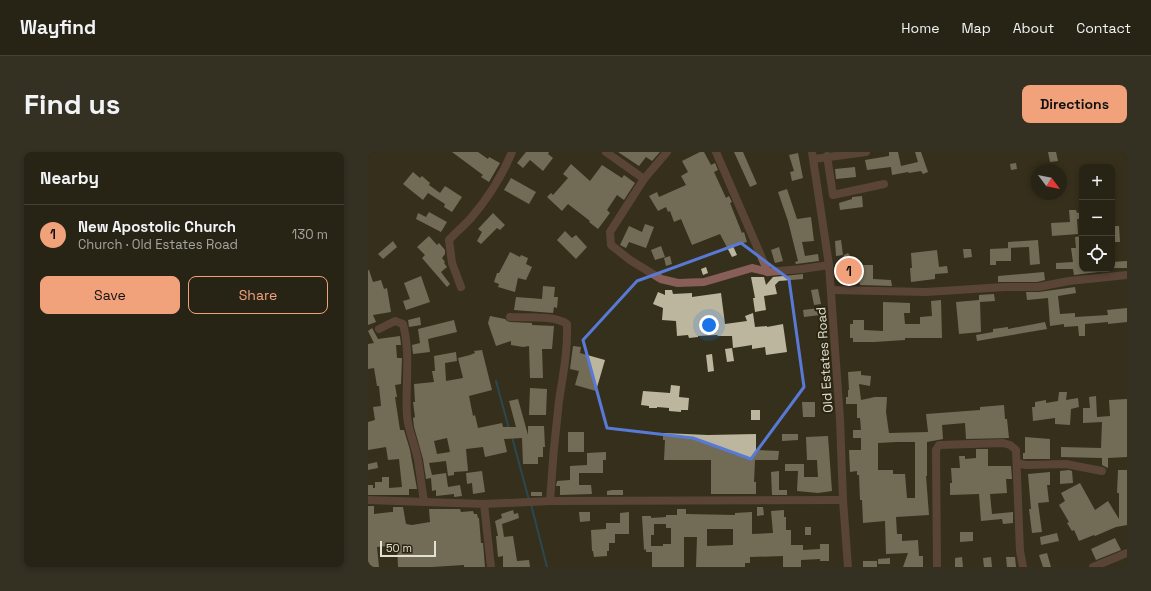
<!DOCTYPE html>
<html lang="en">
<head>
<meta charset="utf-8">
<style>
	body { margin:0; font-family:"Space Grotesk",sans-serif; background:#343022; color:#f1f3f6 }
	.controls { position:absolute; right:12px; top:12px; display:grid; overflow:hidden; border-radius:8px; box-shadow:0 2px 6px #0003 }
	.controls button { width:36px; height:36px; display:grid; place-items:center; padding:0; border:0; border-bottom:1px solid #444134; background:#282415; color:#f1f3f6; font:20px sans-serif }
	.compass { position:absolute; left:663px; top:12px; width:36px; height:36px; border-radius:50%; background:#282415; box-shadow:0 2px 6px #0003; rotate:122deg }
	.scale { position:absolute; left:12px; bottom:10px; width:56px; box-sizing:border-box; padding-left:4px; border:2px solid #e2dfd3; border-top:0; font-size:11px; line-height:14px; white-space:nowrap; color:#e2dfd3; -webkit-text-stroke:3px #2b2612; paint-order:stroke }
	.you { position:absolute; left:341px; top:173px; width:14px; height:14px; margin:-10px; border:3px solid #fff; border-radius:50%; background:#1a73e8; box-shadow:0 0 0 6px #1a73e833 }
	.badge { display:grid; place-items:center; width:26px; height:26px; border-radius:50%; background:#f1a27b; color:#111; font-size:13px; font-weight:700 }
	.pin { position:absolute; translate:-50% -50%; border:2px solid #fff; box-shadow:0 1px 4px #0006 }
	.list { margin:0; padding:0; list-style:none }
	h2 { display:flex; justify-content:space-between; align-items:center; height:52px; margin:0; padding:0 16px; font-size:17px }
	h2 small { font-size:13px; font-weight:400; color:#a5a4a0 }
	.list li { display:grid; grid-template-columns:26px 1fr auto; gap:12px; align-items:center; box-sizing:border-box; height:60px; padding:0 16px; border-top:1px solid #444134 }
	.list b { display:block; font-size:15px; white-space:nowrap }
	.list p { margin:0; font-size:13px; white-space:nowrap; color:#a5a4a0 }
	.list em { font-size:13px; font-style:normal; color:#a5a4a0 }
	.actions { display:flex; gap:8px; padding:12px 16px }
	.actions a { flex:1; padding:9px 0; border:1px solid #f1a27b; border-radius:8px; text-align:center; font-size:14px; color:#f1a27b }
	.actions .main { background:#f1a27b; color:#111 }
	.icon { flex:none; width:22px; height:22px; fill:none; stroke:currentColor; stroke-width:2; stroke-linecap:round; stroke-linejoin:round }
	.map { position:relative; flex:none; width:759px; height:415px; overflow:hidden; border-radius:8px }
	header { display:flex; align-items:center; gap:24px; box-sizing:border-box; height:56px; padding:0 20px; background:#282415; border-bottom:1px solid #444134 }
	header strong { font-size:19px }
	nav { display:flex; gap:22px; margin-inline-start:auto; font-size:14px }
	.intro { display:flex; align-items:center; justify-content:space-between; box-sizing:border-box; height:96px; padding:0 24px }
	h1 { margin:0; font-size:28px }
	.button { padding:10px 18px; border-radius:8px; background:#f1a27b; color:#111; font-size:14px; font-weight:700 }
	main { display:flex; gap:24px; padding:0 24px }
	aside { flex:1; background:#282415; border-radius:8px; box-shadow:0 2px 6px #0003 }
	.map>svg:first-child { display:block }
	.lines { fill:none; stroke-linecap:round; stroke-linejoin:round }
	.stream { stroke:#1d6793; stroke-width:2 }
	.building { fill:#bcb69e; fill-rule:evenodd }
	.street { stroke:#885e58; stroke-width:8 }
	.marked { fill:none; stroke:#587ad6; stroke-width:3; stroke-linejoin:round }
	.labels { text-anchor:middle; stroke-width:4; stroke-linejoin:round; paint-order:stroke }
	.street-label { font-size:13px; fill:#e2dfd3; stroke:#2b2612 }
</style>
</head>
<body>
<header>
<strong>Wayfind</strong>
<nav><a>Home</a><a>Map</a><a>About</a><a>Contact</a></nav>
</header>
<div class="intro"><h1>Find us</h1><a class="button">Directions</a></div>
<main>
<aside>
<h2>Nearby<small></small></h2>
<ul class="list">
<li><span class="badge">1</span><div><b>New Apostolic Church</b><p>Church · Old Estates Road</p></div><em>130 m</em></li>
</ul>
<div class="actions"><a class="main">Save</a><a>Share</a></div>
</aside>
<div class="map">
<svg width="759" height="415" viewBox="0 0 759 415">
	<rect width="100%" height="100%" fill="#35301c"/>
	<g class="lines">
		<g class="stream">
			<path d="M128,229L141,277"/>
			<path d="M144,285L161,348"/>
			<path d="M163,352L179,415"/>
		</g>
	</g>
	<g class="building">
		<path d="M84,0H110L120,7L121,5L132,11L121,30L113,25L115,23Z"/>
		<path d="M158,0H181L180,2L185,6L175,19L162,8L155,16L149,11Z"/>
		<path d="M250,0H292L284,9L278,5L271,14Z"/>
		<path d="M332,0H336L343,13L347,11L350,18L346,20L358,46L361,44L364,50L362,51L374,81L376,80L379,90L365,94L369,103L364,105L352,82L324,93L313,67L306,70L302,59L300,60L298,55L290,59L281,44L289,40L291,45L318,33L313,24L320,20L314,9Z"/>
		<path d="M366,0H375L389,32L382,35Z"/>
		<path d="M521,0H530L533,14L550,10L547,0H553L560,20L555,22L553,19L541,21L540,20L524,23L523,15L499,18L497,8L521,4Z"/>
		<path d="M680,0H688L690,9L682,10Z"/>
		<path d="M430,1L435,26L424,29L422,20L426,19L421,3Z"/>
		<path d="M648,11L649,17L643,18L642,12Z"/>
		<path d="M203,12L222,29L234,13L254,26L256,23L267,31L256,48L249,43L239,58L242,61L230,77L221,70L222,69L200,52L194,59L179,45L183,41L185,43L200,26L195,22Z"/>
		<path d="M487,15L488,25L468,27L467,17Z"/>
		<path d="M45,20L52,26L54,24L62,31L61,33L72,41L77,34L94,45L84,60L76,55L77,52L60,41L55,48L35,32Z"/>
		<path d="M143,26L168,40L161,52L136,38Z"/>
		<path d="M419,37L429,67L443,65L446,89L434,90L437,104L450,102L451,109L428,112L427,110L430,109L420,69L410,40Z"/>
		<path d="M494,44L495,55L472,58L471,51L484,47V45Z"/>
		<path d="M701,58H708L709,61L714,60V67H709L710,82L684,84L683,71L702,70Z"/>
		<path d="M61,60L79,70L73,80L48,67L50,61L58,65Z"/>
		<path d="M125,61L137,73L132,78L129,76L113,92L109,89L114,80L110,77Z"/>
		<path d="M277,72L286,75L278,96L261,90L258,96L252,93L261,74L274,80Z"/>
		<path d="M744,74H751L752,90H744Z"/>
		<path d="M197,79L204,86L208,83L219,95L208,107L189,88Z"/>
		<path d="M61,84L69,93L71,91L77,98V102L74,106L77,110L76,111L79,115L73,120L82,132L79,135L54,106L57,103L49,95Z"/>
		<path d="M714,84V117H730V120L706,123L705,117H688V111L705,110L703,96H708L707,85Z"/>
		<path d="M473,88L475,103L468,104L467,89Z"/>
		<path d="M670,88L672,112L662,113L661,95L640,96V90Z"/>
		<path d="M25,89L29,95L15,107L10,102Z"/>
		<path d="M293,94L297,105L287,108L283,98Z"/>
		<path d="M411,95L415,109L407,111L403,98Z"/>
		<path d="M643,96V109H628V113H622V97Z"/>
		<path d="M595,97H603L604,105L596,106Z"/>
		<path d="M569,98L571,115L579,114L580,121L567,122V127L543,130L542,116H544L543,101Z"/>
		<path d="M142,100L152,105L153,103L160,106L158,112L164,115L158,128L150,126L147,140L130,135L131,132L126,130L129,121H131Z"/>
		<path d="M480,101L489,113H505V127L523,128L524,134L492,133L491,128H477L470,117L476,103Z"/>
		<path d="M302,104L304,112L298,114L296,106Z"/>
		<path d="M759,109V116H744V110Z"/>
		<path d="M338,115L340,121L335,123L333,117Z"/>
		<path d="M0,118H1L5,130L13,128L16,137L19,136L23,160L5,163L8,170L0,173Z"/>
		<path d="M676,120L677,128L669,130H630V124Z"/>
		<path d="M435,122V127L411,129L407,133L409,142L396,144L398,158L387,160L385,146H387L383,125H396L398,133L405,125Z"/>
		<path d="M53,124L62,150L38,158L35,149L42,147L36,131Z"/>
		<path d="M175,134L187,135L186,145H190L189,156L186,155L185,161L146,158L148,145L174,147Z"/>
		<path d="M707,135L708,141L690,144L692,162L707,161V165L740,163L739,158L759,156V170L740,172V170L717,172V184H711L710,174L696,175V172L682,174L680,146L659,148L658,140H671Z"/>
		<path d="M450,137L453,152L446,153L443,138Z"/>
		<path d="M297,138H304L305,142L324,141V145L353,141L357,172L379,169L377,164L385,161L387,175L399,174V175L415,172L419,200L398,203L397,195L384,197V193L365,196L364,184H350L349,183L330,184V185L321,186L320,183L309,184L308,169L294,168L295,156L285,152L290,140L297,143Z"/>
		<path d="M626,142L627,149L612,150L613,180L591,182L588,150L611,148V143Z"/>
		<path d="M573,148L574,186H537V188L506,190H485V186H482V172H485V168H496V178L515,179V150L542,151V161H536L537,172H552V165L564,164L563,149Z"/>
		<path d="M451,156L452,163L436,165L435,158Z"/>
		<path d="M122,164L137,167L139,169L142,170L164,171V173L186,174L184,197H174L175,226H162L161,194L155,195L143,193V189L128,194L120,171Z"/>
		<path d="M52,165L53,173L41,175L40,168Z"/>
		<path d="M86,168L89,180L60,187L62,200L45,202L44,193L52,191L50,177Z"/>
		<path d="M677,170L679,177L609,189L608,183L625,180V177L640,175V177Z"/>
		<path d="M4,176L10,187L32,184L33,193H28L29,206H34L33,232L27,233L29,245H27L32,278H36L42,298L49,337H41V343H0V333H5V336H7V330H14V325H21V336L34,335L31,307L20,308L18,295L0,298V270L7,268L5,255L13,254L11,234H9L6,216L0,217V192L6,191L0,179Z"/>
		<path d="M205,194L213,195L212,201L237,208L228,239L207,233L211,219L202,217Z"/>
		<path d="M364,196L366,209L359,210L357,197Z"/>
		<path d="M114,198L124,238L101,244L105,264L107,263L110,276L134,271L135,275H148L141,249L150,247L160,283V274H176L177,295H175V305H170V312H155L154,286L136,287L139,300L117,305L115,295L98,297L100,319L86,320V323L80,324L78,309L61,311L64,323L78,321L80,335L92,333L94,344L86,345V342L68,344V338L64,339L63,326L58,327L55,307L46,275L45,266L47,265L45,250H47L46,232L66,230L64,219H67L66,204L88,200L89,209L77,211L78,229L95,226L90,206L102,203L107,201L106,199ZM79,286L82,300L69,302L66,289Z"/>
		<path d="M344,202L346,219L340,220L338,203Z"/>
		<path d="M493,219V223L503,224L502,234L491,232L493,248L507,245H519L518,260L521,281L560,280L558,262L612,258V255L636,253L637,267H639L641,286L598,287L597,271L574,273L575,287L559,290V324H558L561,363L528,365L529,382H534V389L550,388L551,404H555V415H535L540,401L518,402L517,369L495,371L494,348H492L491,323H489V319L482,320L481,298H493V286H485V278H493L492,266H489V252H478V245H480V238H481L480,220ZM529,290H547V346H539L537,322H525V318H510V291Z"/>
		<path d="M303,233L312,234L311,245L321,246L320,258H313V260L301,259V256L289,255V256H281V254L273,253L275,239L302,241Z"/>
		<path d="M162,236L179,237L178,263H161Z"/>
		<path d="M691,240H699L698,248L710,246L711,255L703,257L702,273L687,272V266L665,269L664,255H667V250L678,248V251L690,249Z"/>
		<path d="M728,244L729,265L742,264L741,248L759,247V305L740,306V316L734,313V306L693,305V295L733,296L734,270L715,271V256H722L721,245Z"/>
		<path d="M434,250H447V265H435Z"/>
		<rect x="383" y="258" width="9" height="10"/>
		<rect x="200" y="280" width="16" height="20"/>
		<path d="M295,281L340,283L388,282V298L411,299L410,308H387L386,330H388V342H343V308H296L297,288H295Z"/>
		<path d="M414,282H430V288L414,289Z"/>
		<path d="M460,284L464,339L450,341L429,339L430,319H417V312H436V325H450L449,308H439L438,285Z"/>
		<path d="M657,285L682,287V307H655V301H657Z"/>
		<path d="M608,297H620V314H643L644,327H638L639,341L622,342L624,362L645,360V371L635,372L634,367L613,369L611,342L582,343V331H584L583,316H592L591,304H597V307L608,306Z"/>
		<path d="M238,300V308H235V321H211V333H223L224,342L192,343V334H188L189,329L202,328V314L219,313V301Z"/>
		<path d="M9,310L10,316L0,318V312Z"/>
		<path d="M701,318L704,319L705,331L692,332V319Z"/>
		<path d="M750,318H759V373L748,375L727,384L726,383L711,389L706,378L704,379L699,371L701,370L691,353L697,349L693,341L712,331L727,358L740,349L751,367V341H749Z"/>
		<path d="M114,319L117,340L105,342L104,331L99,332L98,321Z"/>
		<path d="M411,319V338H419V343H404L403,320Z"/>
		<path d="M682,320V333H679L681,350L670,351L674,380L664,381L661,357H663L660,322Z"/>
		<path d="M244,338H255V343H239V339Z"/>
		<rect x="163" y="340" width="11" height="4"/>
		<path d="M0,354H6V362L23,360H25V355H35L38,372L44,373L62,370L61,357H92L93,360L105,359L106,362H109L110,366H111L113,391H115L117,415H96V413L64,415H30L29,393L9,395L11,415H0Z"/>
		<path d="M389,355H395L396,363L389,364Z"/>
		<path d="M309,357H318V362L367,363V361L384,360V382L405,381L403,359L416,358V365H418V378H423V393H435V398L452,397V392H461V409H452V407L433,408V415H415V404L382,405V411H377V415H328L329,385H316V415H284V400H278V397L276,398L274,364H283V366L298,365V363H309ZM286,372H298V376H303V392H295V394H283V383H286ZM339,377H365V393L339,394Z"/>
		<path d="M145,358L146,362L150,361L151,366L134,372L136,385L145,384L149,409L161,408L162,415H135V404L130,405L128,384H130L127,369L134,366L133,362Z"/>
		<path d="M211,360H222V369L212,370Z"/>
		<path d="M261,360V382H247V391H241V399H239V404L226,405L225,399H224L223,378L238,377V371H252V361Z"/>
		<rect x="437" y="375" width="6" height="8"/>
		<path d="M592,380H605V389L592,390Z"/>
		<path d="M689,381L691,389L673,393L672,385Z"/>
		<path d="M747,386L753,398L728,408L723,397Z"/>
		<path d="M679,401L683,415H675L671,403Z"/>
		<path d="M594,405L595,415H587V406Z"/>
		<path d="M623,405L624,415H616L615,406Z"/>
		<path d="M638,405H647L648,415H639Z"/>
		<path d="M522,406V412H510V407Z"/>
		<rect x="495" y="409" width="14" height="6"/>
	</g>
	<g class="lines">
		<g class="street">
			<path d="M238,0L276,27"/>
			<path d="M299,0L276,27L242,80L243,93L262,108L293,127L310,131L336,130L384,116L400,120L434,117L461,113"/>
			<path d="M348,0L400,120"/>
			<path d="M444,0L461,113L472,267L475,348L480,415"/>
			<path d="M459,4L465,43L516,32"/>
			<path d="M446,7L498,0"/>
			<path d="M93,135L84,111L81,88C88,80 96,74 103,66C120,46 134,24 144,0"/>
			<path d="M463,138L558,140L636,135H670L701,129L759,123"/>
			<path d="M142,165C158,166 186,163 199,172C200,198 195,223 191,249C187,282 184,315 182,349"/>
			<path d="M11,177L27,169L35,172C43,202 37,233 39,264C40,278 47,293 50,308C52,322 54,336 56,350"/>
			<path d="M649,311L658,313L698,312L734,319"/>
			<path d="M0,348L116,352L182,349L475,348"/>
			<path d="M116,352L123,415"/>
			<path d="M569,415L568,298L571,293L635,291L642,293L648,298L652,399L655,415"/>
			<path d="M725,415L759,401"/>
		</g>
	</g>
	<path d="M0 0H759V415H0ZM373,91L421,127L436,235L383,307L325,286L239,276L215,188L269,129Z" fill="#35301c" fill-opacity=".55" fill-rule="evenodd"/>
	<path class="marked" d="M373,91L421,127L436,235L383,307L325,286L239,276L215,188L269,129Z"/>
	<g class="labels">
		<g class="street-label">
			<text transform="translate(456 208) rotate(-94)" y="5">Old Estates Road</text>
		</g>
	</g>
</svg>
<div class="controls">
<button>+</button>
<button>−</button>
<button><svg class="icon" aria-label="locate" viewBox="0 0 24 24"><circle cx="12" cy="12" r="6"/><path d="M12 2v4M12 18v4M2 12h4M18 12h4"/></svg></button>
</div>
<svg class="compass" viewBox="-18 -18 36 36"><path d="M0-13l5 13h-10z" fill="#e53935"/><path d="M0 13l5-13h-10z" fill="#a5a4a0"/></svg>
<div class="scale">50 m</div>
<div class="you"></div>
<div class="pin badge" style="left:481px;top:119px">1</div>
</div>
</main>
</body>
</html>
